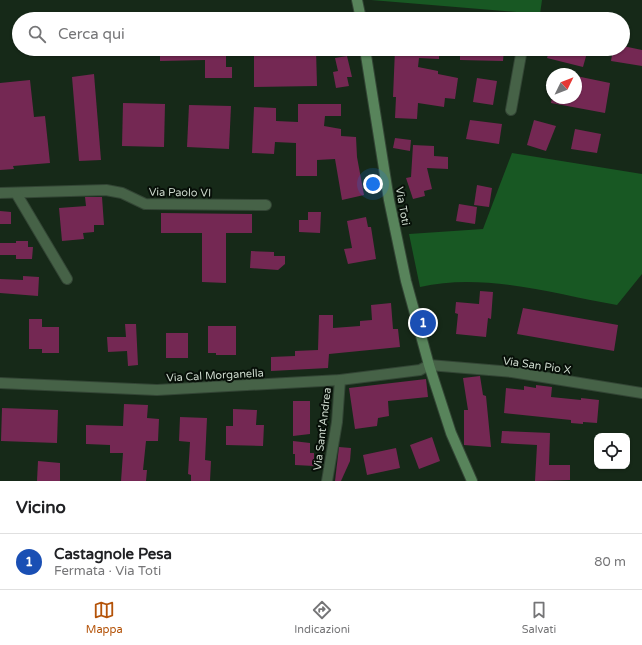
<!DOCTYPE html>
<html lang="it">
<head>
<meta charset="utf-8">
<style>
	body { margin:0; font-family:"Varela Round",sans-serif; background:#f6f6f6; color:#202124 }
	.controls { position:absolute; right:12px; bottom:12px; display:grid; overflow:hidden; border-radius:8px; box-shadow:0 1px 3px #0004 }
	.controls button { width:36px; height:36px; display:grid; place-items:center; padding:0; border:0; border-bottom:1px solid #e0e0e0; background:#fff; color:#202124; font:20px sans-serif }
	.compass { position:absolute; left:546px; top:68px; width:36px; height:36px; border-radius:50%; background:#fff; box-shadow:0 1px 3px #0004; rotate:47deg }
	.you { position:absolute; left:373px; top:184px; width:14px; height:14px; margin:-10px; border:3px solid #fff; border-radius:50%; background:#1a73e8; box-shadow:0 0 0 6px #1a73e833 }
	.badge { display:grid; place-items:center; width:26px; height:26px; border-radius:50%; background:#b45309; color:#fff; font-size:13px; font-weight:700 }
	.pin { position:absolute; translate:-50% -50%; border:2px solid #fff; box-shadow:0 1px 4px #0006 }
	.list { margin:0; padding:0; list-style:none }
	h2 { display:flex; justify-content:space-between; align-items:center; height:52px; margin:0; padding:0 16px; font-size:17px }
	h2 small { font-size:13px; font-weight:400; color:#757577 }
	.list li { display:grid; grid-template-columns:26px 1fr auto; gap:12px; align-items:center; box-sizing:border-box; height:56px; padding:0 16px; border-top:1px solid #e0e0e0 }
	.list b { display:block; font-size:15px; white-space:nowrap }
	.list p { margin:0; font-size:13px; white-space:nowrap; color:#757577 }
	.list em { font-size:13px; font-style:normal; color:#757577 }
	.icon { flex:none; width:22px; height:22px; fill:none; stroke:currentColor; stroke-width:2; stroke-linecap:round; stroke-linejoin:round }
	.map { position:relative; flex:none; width:642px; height:481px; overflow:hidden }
	.search { position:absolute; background:#fff; box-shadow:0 1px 3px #0004; left:12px; right:12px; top:12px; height:44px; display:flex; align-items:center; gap:10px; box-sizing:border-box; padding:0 14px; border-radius:22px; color:#757577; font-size:15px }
	.sheet { height:108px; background:#fff }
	nav { display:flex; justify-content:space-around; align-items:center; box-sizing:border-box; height:56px; border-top:1px solid #e0e0e0; background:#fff; font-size:11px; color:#757577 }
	nav a { display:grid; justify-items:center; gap:2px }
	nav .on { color:#b45309 }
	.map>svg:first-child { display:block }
	.green { fill:#185823 }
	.building { fill:#742853 }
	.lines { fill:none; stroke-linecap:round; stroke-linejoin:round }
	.minor-casing { stroke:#334535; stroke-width:12 }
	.secondary-casing { stroke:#334535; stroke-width:12 }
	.minor { stroke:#466247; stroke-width:10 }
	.secondary { stroke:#58845b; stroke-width:10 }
	.labels { text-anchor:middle; stroke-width:4; stroke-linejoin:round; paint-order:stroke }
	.street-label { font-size:11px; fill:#ccd8cc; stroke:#070f08 }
</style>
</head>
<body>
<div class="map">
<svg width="642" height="481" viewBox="0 0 642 481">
	<rect width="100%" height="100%" fill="#162918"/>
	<g class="green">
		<path d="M371,0H542L540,14Z"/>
		<path d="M512,153L642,174V274L617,305C553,294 484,272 420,287L409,234L483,229Z"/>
	</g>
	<g class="building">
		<path d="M623,46L642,50V66L611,61L613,49H623Z"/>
		<path d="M160,49H226V67H232V78H205V60L160,61Z"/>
		<path d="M254,49H316L317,86L254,87Z"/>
		<path d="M395,49H439V59L419,58L418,67L438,71V74L458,78L455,99L445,98L444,107L418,103L417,119L395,118L396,97H393Z"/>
		<path d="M460,49H504L503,61L460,60Z"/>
		<path d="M550,49H588L583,67L547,58Z"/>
		<path d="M347,56L352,77H347L349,86L336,88L333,72L338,71L335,58Z"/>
		<path d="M94,74L101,160L79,161L72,77Z"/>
		<path d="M576,76L610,83L605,113L551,103L552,98H576Z"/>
		<path d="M477,78L497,81L493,105L473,102Z"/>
		<path d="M30,80L34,117L45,116L50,163L13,166L14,169L0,170V83Z"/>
		<path d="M123,103L165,104L164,147L122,146Z"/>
		<path d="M298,104H341V116H325L324,126L341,129V136L356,137L357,157L364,195L342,200L335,159L317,160V176H296V143L275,142L274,154L252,153L254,107L276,108V121L298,122Z"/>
		<path d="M189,105L231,106L229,149L187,147Z"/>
		<path d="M470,120L502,124L499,144L466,139Z"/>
		<path d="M534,120L556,126L546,151L527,145Z"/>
		<path d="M575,129L601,134L597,153L571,149Z"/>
		<path d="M395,138L411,140L410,151L393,148Z"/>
		<path d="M413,145L434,146V156L448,157V169L427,168L432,189L424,191L425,196L413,199L406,178L411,177Z"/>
		<path d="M477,185L492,188L489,207L474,205Z"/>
		<path d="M85,197H102L104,225H94V232L83,233L84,239L62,241L59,208L86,206Z"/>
		<path d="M459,204L477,207L475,224L456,221Z"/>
		<path d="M0,211L11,212V224H0Z"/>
		<path d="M308,212H321L320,233L299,232V220H308Z"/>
		<path d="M161,213L252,214V233H226V283L202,282V233H161Z"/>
		<path d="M366,217L368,227H371L376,259L348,264L344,249L352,248L347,221Z"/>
		<path d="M16,241H28V247H33L32,259H16V255H0V243H16Z"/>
		<path d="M251,251L274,252V256H285V264L278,270L250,268Z"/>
		<path d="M23,276L39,277L38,296L0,293V279L23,280Z"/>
		<path d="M480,291L493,292L491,319L488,318L486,337L456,334L458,314L455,313L456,302L479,304Z"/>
		<path d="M391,303L393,329H398L400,347L329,354L328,368L271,371V357L295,356V351L318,350L319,315H333V328L360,326V321L372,320L371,305Z"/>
		<path d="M523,308L618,325L614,351L517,334Z"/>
		<path d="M29,319H42V327H59V353H42V349H29Z"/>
		<path d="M125,324H136L138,365L128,366L127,351L108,352L107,337H126Z"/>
		<path d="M208,326H236V355H216V353H208Z"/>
		<rect x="166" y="333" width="22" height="25"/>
		<path d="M480,376L483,395L486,396L491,447L464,445V410H468L463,378Z"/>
		<path d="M426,379L428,397L388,401L389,416L378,418L377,426L355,429L349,388Z"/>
		<path d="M536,385L552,387L551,397L581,400V398L599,400L597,423L583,422V424L571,423V420L504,413L506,388L524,390V386L536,388Z"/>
		<path d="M293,401H310V434L293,436Z"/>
		<path d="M124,404L148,405L147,418L159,419L158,441H146L143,470H147L146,481H121L123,453H110V445L86,444V425L123,426Z"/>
		<path d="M2,408L58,410L57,443L1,441Z"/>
		<path d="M233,409L257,410L256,425H264L263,446L226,445V426H233Z"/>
		<path d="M180,417L207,418L205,460L211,461L210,481H191V475L188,474L190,442L179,441Z"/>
		<path d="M502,431L550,433L549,465H570V480L535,481L537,445L501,443Z"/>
		<path d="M432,437L440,461L419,469L410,445Z"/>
		<path d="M293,441L310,443V453H314V466L295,465V454H293Z"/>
		<path d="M339,447L351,448L350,461L341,481H335Z"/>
		<path d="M396,448L400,468L367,475L363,455Z"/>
		<path d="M38,461L60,463V481H37Z"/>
	</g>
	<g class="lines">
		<g class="minor-casing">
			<g id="minor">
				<path d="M315,19H374"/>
				<path d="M511,110L522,49"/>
				<path d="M0,193L106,190L122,193L145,204L266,205"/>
				<path d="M16,193L67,279"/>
				<path d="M0,383L157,390L340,380L420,370L429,365L512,372L642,393"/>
				<path d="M327,481L337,422L340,380"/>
			</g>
		</g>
		<g class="secondary-casing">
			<g id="secondary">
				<path d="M357,0L361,19"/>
				<path d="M365,49L389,200L406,281L429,365L451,433L472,481"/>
			</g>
		</g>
		<use href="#minor" class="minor"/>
		<use href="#secondary" class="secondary"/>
	</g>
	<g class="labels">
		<g class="street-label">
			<text transform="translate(180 192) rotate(1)" y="4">Via Paolo VI</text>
			<text transform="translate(403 206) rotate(80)" y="4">Via Toti</text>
			<text transform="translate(537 365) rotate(8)" y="4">Via San Pio X</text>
			<text transform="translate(215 375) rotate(-3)" y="4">Via Cal Morganella</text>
			<text transform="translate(322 429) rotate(-83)" y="4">Via Sant'Andrea</text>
		</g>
	</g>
</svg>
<div class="controls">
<button><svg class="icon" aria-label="locate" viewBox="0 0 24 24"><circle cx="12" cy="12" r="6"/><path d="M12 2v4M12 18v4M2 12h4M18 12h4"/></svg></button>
</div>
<svg class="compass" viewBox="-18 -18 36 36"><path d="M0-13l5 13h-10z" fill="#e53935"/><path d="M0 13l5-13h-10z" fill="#757577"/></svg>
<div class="you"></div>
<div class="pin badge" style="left:423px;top:323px;background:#1a4fb4">1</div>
<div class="search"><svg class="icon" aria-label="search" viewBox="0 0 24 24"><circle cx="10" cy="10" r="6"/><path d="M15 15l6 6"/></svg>Cerca qui</div>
</div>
<section class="sheet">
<h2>Vicino<small></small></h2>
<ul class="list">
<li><span class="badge" style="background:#1a4fb4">1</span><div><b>Castagnole Pesa</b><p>Fermata · Via Toti</p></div><em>80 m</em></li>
</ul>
</section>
<nav>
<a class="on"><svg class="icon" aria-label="map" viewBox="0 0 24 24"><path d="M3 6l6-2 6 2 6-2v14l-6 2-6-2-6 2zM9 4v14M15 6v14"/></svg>Mappa</a>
<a><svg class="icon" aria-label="directions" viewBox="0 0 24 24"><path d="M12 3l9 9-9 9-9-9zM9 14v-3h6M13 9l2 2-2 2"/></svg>Indicazioni</a>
<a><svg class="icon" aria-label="saved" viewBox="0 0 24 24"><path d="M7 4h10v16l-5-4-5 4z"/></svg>Salvati</a>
</nav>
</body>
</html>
